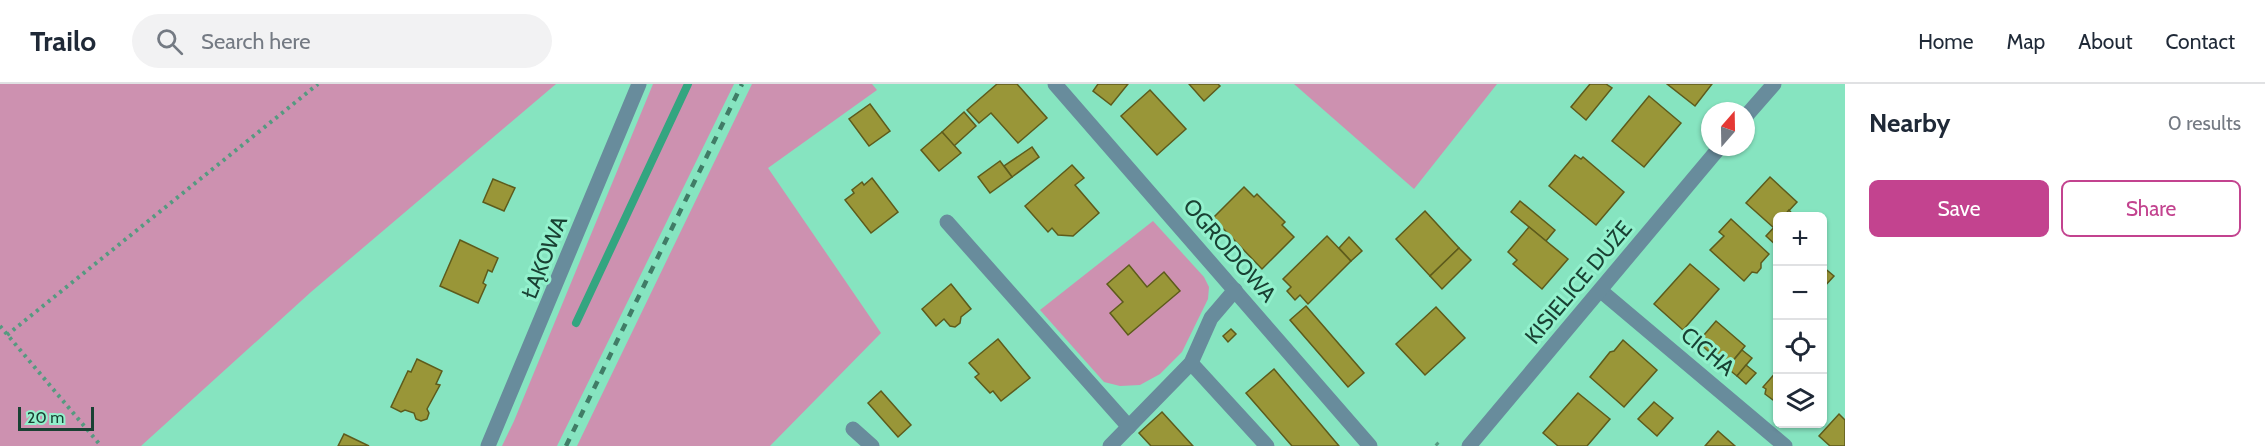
<!DOCTYPE html>
<html lang="en">
<head>
<meta charset="utf-8">
<style>
	body { margin:0; font-family:Cabin,sans-serif; background:#f2f2f3; color:#1f2937 }
	.controls { position:absolute; right:18px; bottom:18px; display:grid; overflow:hidden; border-radius:9px; box-shadow:0 2px 4px #0004 }
	.controls button { width:54px; height:54px; display:grid; place-items:center; padding:0; border:0; border-bottom:2px solid #e0e1e3; background:#fff; color:#1f2937; font:30px sans-serif }
	.compass { position:absolute; left:1701px; top:18px; width:54px; height:54px; border-radius:50%; background:#fff; box-shadow:0 2px 4px #0004; rotate:20deg }
	.scale { position:absolute; left:18px; bottom:15px; width:76px; box-sizing:border-box; padding-left:6px; border:3px solid #194133; border-top:0; font-size:16px; line-height:21px; white-space:nowrap; color:#194133; -webkit-text-stroke:4px #93f1cd; paint-order:stroke }
	.list { margin:0; padding:0; list-style:none }
	h2 { display:flex; justify-content:space-between; align-items:center; height:78px; margin:0; padding:0 24px; font-size:26px }
	h2 small { font-size:20px; font-weight:400; color:#747a83 }
	.actions { display:flex; gap:12px; padding:18px 24px }
	.actions a { flex:1; padding:14px 0; border:2px solid #c3438f; border-radius:9px; text-align:center; font-size:21px; color:#c3438f }
	.actions .main { background:#c3438f; color:#fff }
	.icon { flex:none; width:33px; height:33px; fill:none; stroke:currentColor; stroke-width:2; stroke-linecap:round; stroke-linejoin:round }
	.map { position:relative; flex:none; width:1845px; height:362px; overflow:hidden }
	header { display:flex; align-items:center; gap:36px; box-sizing:border-box; height:84px; padding:0 30px; background:#fff; border-bottom:2px solid #e0e1e3 }
	header strong { font-size:28px }
	nav { display:flex; gap:33px; margin-inline-start:auto; font-size:21px }
	.search { width:420px; height:54px; background:#f2f2f3; display:flex; align-items:center; gap:15px; box-sizing:border-box; padding:0 21px; border-radius:33px; color:#747a83; font-size:22px }
	main { display:flex }
	aside { flex:1; background:#fff }
	.map>svg:first-child { display:block }
	.green { fill:#cd91b0 }
	.lines { fill:none; stroke-linecap:round; stroke-linejoin:round }
	.stream { stroke:#33a580; stroke-width:8 }
	.building { fill:#999638; stroke:#5d5b1c; stroke-width:1.5 }
	.path { stroke:#559a80; stroke-width:4; stroke-dasharray:3 4.5; stroke-linecap:butt }
	.minor { stroke:#688c9c; stroke-width:15 }
	.rail { stroke:#407c66; stroke-width:4.5; stroke-dasharray:8 8; stroke-linecap:butt }
	.labels { text-anchor:middle; stroke-width:6; stroke-linejoin:round; paint-order:stroke }
	.street-label { font-size:22px; fill:#194133; stroke:#93f1cd }
</style>
</head>
<body>
<header>
<strong>Trailo</strong>
<div class="search"><svg class="icon" aria-label="search" viewBox="0 0 24 24"><circle cx="10" cy="10" r="6"/><path d="M15 15l6 6"/></svg>Search here</div>
<nav><a>Home</a><a>Map</a><a>About</a><a>Contact</a></nav>
</header>
<main>
<div class="map">
<svg width="1845" height="362" viewBox="0 0 1845 362">
	<rect width="100%" height="100%" fill="#86e4c0"/>
	<g class="green">
		<path d="M0,0H556L311,208L141,362H0Z"/>
		<path d="M653,0H734L557,362H502L514,337Z"/>
		<path d="M752,0H872L877,6L768,84L881,249L770,362H577Z"/>
		<path d="M1294,0H1497L1414,105Z"/>
		<path d="M1153,137L1204,193L1209,203L1208,215L1182,268L1160,290L1140,301L1120,302L1104,298L1040,226Z"/>
	</g>
	<g class="lines">
		<path class="stream" d="M576,239L688,0"/>
	</g>
	<g class="building">
		<path d="M997,0H1017L1047,34L1018,59L991,29L979,39L967,26Z"/>
		<path d="M1098,0H1128L1111,21L1093,7Z"/>
		<path d="M1189,0H1218L1220,2L1204,17Z"/>
		<path d="M1590,0H1606L1612,4L1586,36L1571,23Z"/>
		<path d="M1667,0H1712L1695,22Z"/>
		<path d="M1150,6L1186,45L1157,71L1121,32Z"/>
		<path d="M1649,12L1681,39L1644,83L1612,57Z"/>
		<path d="M870,20L890,47L869,62L849,35Z"/>
		<path d="M964,28L976,42L954,62L942,48Z"/>
		<path d="M942,48L961,69L939,87L921,66Z"/>
		<path d="M1032,63L1039,73L1012,93L1004,82Z"/>
		<path d="M1575,71L1581,75L1583,73L1624,108L1596,141L1549,102Z"/>
		<path d="M1000,77L1012,93L990,109L978,93Z"/>
		<path d="M1072,81L1084,94L1075,101L1099,129L1073,152L1058,151L1052,144L1048,148L1025,122Z"/>
		<path d="M1770,93L1797,118L1784,132H1778V140L1774,144L1746,119Z"/>
		<path d="M872,94L898,128L871,149L845,116L854,109L852,106L862,98L864,101Z"/>
		<path d="M493,95L515,104L504,127L483,118Z"/>
		<path d="M1244,103L1254,113L1257,110L1285,138L1282,141L1294,153L1262,185L1213,134Z"/>
		<path d="M1520,117L1555,146L1546,157L1511,128Z"/>
		<path d="M1789,126L1794,132H1784Z"/>
		<path d="M1425,127L1459,164L1430,192L1396,155Z"/>
		<path d="M1731,135L1769,170L1761,179V184L1757,189L1752,188L1744,197L1710,166L1724,152L1719,148Z"/>
		<path d="M1777,140H1778V163L1766,152Z"/>
		<path d="M1529,143L1568,175L1542,205L1513,180L1517,176L1508,168Z"/>
		<path d="M1327,152L1351,177L1308,220L1300,211L1295,216L1287,207L1291,203L1283,195Z"/>
		<path d="M1349,153L1362,167L1351,177L1339,164Z"/>
		<path d="M460,156L498,174L492,188L488,186L483,199L486,201L478,219L440,202Z"/>
		<path d="M1459,164L1471,176L1442,205L1430,192Z"/>
		<path d="M1690,180L1719,205L1683,246L1654,220Z"/>
		<path d="M1129,181L1147,203L1164,188L1180,207L1128,251L1110,229L1123,218L1107,200Z"/>
		<path d="M1822,182L1834,192L1823,204H1822Z"/>
		<path d="M951,200L971,225L961,233L960,239L955,243L950,242L944,235L936,242L922,225Z"/>
		<path d="M1306,222L1364,289L1348,303L1290,236Z"/>
		<path d="M1436,223L1465,254L1425,291L1396,260Z"/>
		<path d="M1716,237L1745,262L1727,284L1698,258Z"/>
		<path d="M1231,245L1236,250L1228,258L1223,252Z"/>
		<path d="M998,255L1030,294L1001,317L993,307L990,309L975,293L979,290L969,279Z"/>
		<path d="M1623,256L1657,286L1624,323L1590,293L1610,268L1614,267Z"/>
		<path d="M1742,266L1752,274L1737,292L1727,284Z"/>
		<path d="M417,275L442,287L436,300L440,301L427,325L429,329L427,335L421,337L416,335L414,329L405,326L401,328L391,323L408,287L411,288Z"/>
		<path d="M1746,281L1756,289L1746,300L1737,292Z"/>
		<path d="M1274,285L1339,362H1292L1246,309Z"/>
		<path d="M1778,286V315L1773,316L1765,310L1766,305L1763,303Z"/>
		<path d="M881,307L911,341L898,353L868,319Z"/>
		<path d="M1578,309L1610,335L1587,362H1558L1543,349Z"/>
		<path d="M1654,318L1673,334L1657,352L1638,335Z"/>
		<path d="M1162,328L1193,362H1151L1139,349Z"/>
		<path d="M1839,330L1845,336V362H1830L1819,352Z"/>
		<path d="M1718,347L1735,362H1705Z"/>
		<path d="M344,350L369,362H338Z"/>
	</g>
	<g class="lines">
		<g class="path">
			<path d="M0,242L101,362"/>
			<path d="M7,251L318,0"/>
			<path d="M1436,359L1439,362"/>
		</g>
		<g class="minor">
			<path d="M1055,0L1370,362"/>
			<path d="M1746,32L1774,0"/>
			<path d="M947,138L1129,343"/>
			<path d="M1601,207L1785,362"/>
			<path d="M1191,279L1267,362"/>
			<path d="M853,345L872,362"/>
			<path d="M488,362L639,0"/>
			<path d="M1110,362L1191,279L1211,234L1235,206"/>
			<path d="M1469,362L1720,63"/>
		</g>
		<path class="rail" d="M566,362L742,0"/>
	</g>
	<g class="labels">
		<g class="street-label">
			<text transform="translate(1230 166) rotate(49)" y="8">OGRODOWA</text>
			<text transform="translate(544 173) rotate(-68)" y="8">ŁĄKOWA</text>
			<text transform="translate(1578 198) rotate(-50)" y="8">KISIELICE DUŻE</text>
			<text transform="translate(1708 267) rotate(40)" y="8">CICHA</text>
		</g>
	</g>
</svg>
<div class="controls">
<button>+</button>
<button>−</button>
<button><svg class="icon" aria-label="locate" viewBox="0 0 24 24"><circle cx="12" cy="12" r="6"/><path d="M12 2v4M12 18v4M2 12h4M18 12h4"/></svg></button>
<button><svg class="icon" aria-label="layers" viewBox="0 0 24 24"><path d="M12 4l9 5-9 5-9-5zM3 14l9 5 9-5"/></svg></button>
</div>
<svg class="compass" viewBox="-18 -18 36 36"><path d="M0-13l5 13h-10z" fill="#e53935"/><path d="M0 13l5-13h-10z" fill="#747a83"/></svg>
<div class="scale">20 m</div>
</div>
<aside>
<h2>Nearby<small>0 results</small></h2>
<ul class="list">
</ul>
<div class="actions"><a class="main">Save</a><a>Share</a></div>
</aside>
</main>
</body>
</html>
